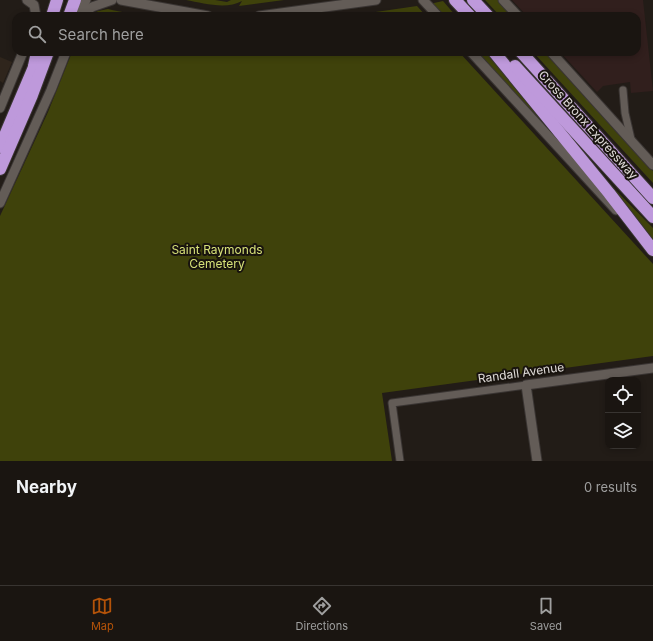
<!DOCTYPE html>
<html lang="en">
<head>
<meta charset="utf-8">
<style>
	body { margin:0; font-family:Inter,sans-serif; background:#27221f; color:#f1f3f6 }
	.controls { position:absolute; right:12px; bottom:12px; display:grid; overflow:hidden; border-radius:8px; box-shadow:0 2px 6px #0003 }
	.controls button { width:36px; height:36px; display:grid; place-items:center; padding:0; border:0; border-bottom:1px solid #383431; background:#1a1511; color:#f1f3f6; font:20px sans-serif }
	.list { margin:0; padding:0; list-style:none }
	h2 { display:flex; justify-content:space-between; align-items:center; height:52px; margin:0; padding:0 16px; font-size:17px }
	h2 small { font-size:13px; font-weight:400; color:#9f9f9f }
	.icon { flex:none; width:22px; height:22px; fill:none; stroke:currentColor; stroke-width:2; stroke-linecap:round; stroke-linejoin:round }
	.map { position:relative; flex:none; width:653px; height:461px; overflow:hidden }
	.search { position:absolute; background:#1a1511; box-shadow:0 2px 6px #0003; left:12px; right:12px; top:12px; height:44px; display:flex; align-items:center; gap:10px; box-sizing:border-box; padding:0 14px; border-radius:12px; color:#9f9f9f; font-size:15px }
	.sheet { height:124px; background:#1a1511 }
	nav { display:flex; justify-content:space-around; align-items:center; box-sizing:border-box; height:56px; border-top:1px solid #383431; background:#1a1511; font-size:11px; color:#9f9f9f }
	nav a { display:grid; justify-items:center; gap:2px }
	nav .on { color:#b45309 }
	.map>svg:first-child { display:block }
	.built { fill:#2f251c }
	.education { fill:#311f1d }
	.green { fill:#3f420b }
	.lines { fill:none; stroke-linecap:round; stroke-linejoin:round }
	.street-casing { stroke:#3a3533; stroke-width:9 }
	.secondary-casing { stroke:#3a3533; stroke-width:11 }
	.highway-casing { stroke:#3a3533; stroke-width:14 }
	.street { stroke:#635c57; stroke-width:7 }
	.secondary { stroke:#635c57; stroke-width:9 }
	.highway { stroke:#be99db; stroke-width:12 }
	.labels { text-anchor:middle; stroke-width:4; stroke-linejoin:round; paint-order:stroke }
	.street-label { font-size:12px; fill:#e0dcd9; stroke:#18130e }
	.park-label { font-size:12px; fill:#d6e078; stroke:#18130e }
</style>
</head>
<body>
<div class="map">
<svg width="653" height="461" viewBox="0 0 653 461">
	<rect width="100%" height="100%" fill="#221c17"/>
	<path class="built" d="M0,57L12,62L3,83L0,81Z"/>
	<path class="education" d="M512,0H643L653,91L631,93L630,82L603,86L597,92L560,52H637V16H527Z"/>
	<g class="green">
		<path d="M186,0H215L227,2L231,0H284L239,6L242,1C226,10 203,3 186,0Z"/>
		<path d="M485,0H498L512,16H500Z"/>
		<path d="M443,1L456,16H444L433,4L434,3Z"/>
		<path d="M417,6L426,16H348Z"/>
		<path d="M108,9L112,10L143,16H89L98,11Z"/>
		<path d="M72,52H459L653,264V356L382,393L392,461H0V216L48,112Z"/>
		<path d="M476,52H489L553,130L555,139Z"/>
		<path d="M533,52H545L653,171V183Z"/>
		<path d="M587,161L653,228V243Z"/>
	</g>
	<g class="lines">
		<g class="street-casing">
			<g id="street">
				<path d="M623,90L625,113L631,139"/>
				<path d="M400,461L392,403L526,385"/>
			</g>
		</g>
		<g class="secondary-casing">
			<g id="secondary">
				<path d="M27,0L34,5L36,16"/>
				<path d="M121,0L208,16"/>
				<path d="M423,0L438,16"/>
				<path d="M503,0L518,16"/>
				<path d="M79,16L86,0"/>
				<path d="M82,16L92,7L112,0"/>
				<path d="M259,16L376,0"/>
				<path d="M471,52L616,210"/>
				<path d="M551,52L653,165"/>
				<path d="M0,108L23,52"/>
				<path d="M0,203L51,90L66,52"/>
				<path d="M537,461L526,385L653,368"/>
			</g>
		</g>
		<g class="highway-casing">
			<g id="highway">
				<path d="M455,0L470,16"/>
				<path d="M473,0L488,16"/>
				<path d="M52,16L57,0"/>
				<path d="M69,16L75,0"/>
				<path d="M494,52L609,193L653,250"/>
				<path d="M521,52L653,198"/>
				<path d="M34,66L37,52"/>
				<path d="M515,66L653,217"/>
				<path d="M0,147L34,67"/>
				<path d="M0,169L32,95L48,52"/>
			</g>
		</g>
		<use href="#street" class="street"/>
		<use href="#secondary" class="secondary"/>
		<use href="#highway" class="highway"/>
	</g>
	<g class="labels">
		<g class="street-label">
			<text transform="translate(588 125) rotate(48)" y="4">Cross Bronx Expressway</text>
			<text transform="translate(521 373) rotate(-8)" y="4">Randall Avenue</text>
		</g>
		<g class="park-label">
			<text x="217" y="254">Saint Raymonds<tspan x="217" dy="14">Cemetery</tspan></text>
		</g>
	</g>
</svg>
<div class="controls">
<button><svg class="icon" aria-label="locate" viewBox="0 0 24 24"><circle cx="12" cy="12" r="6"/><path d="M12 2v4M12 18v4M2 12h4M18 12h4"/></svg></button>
<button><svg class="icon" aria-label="layers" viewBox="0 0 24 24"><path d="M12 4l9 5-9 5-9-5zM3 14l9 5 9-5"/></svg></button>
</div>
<div class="search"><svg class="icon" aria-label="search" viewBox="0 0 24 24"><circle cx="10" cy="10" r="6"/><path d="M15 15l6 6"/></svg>Search here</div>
</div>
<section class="sheet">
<h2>Nearby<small>0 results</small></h2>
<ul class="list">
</ul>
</section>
<nav>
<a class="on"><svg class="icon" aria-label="map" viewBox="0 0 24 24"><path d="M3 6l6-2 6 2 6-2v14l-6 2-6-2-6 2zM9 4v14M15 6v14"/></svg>Map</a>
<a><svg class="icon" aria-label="directions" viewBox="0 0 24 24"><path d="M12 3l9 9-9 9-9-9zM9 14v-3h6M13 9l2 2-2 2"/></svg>Directions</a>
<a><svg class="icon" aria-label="saved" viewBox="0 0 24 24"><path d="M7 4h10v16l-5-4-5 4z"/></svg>Saved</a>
</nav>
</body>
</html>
